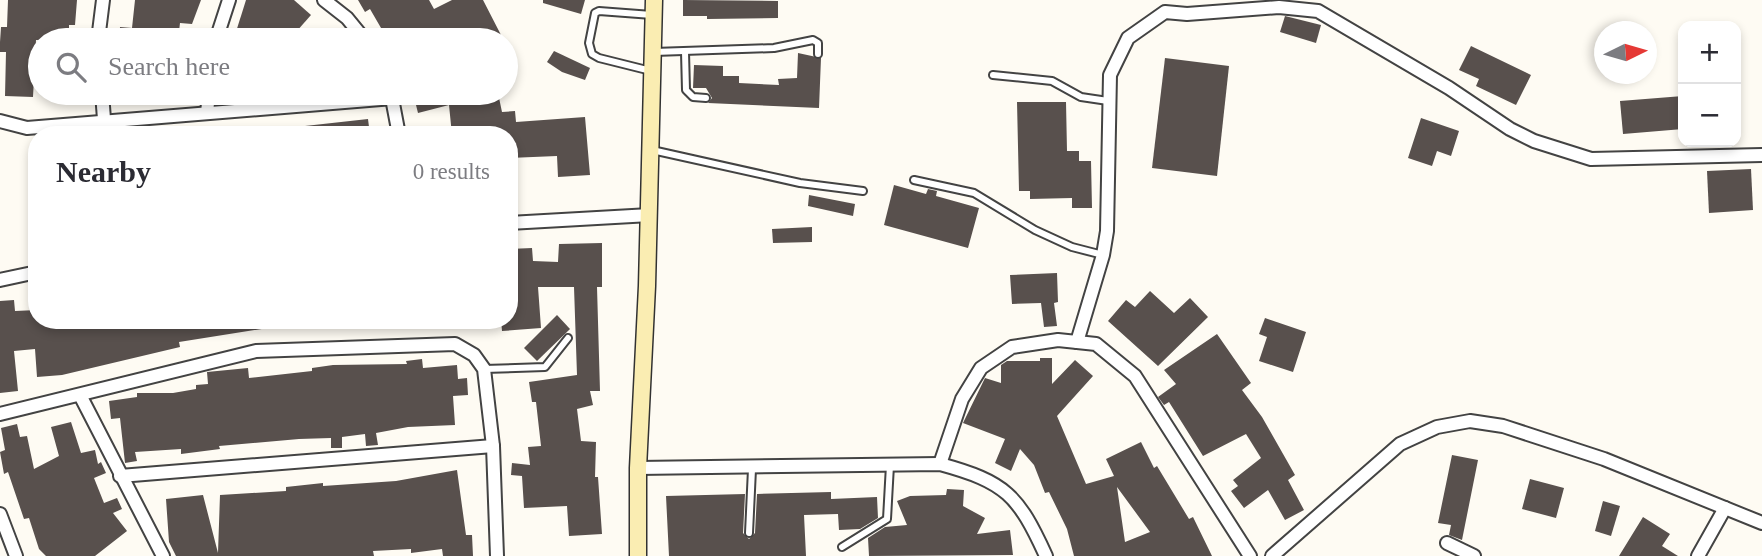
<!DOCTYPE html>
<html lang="en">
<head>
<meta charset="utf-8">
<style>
	body { margin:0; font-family:"Times New Roman",serif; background:#f2f2f3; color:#2b2b33 }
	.controls { position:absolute; right:21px; top:21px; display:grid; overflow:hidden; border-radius:14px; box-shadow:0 4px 10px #0003 }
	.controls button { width:63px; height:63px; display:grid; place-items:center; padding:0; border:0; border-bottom:2px solid #e1e1e2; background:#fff; color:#2b2b33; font:35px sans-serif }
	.compass { position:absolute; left:1594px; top:21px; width:63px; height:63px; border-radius:50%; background:#fff; box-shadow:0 4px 10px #0003; rotate:85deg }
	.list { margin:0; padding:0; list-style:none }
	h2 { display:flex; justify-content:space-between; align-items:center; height:91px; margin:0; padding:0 28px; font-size:30px }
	h2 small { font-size:23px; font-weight:400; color:#7c7c81 }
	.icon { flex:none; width:38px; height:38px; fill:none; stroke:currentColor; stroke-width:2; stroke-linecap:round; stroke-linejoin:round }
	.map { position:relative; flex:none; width:1762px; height:556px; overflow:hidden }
	.search { position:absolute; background:#fff; box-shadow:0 4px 10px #0003; left:28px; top:28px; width:490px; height:77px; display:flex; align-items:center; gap:18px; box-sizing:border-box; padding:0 24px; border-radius:38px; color:#7c7c81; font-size:26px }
	.panel { position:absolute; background:#fff; box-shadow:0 4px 10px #0003; left:28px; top:126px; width:490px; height:203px; border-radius:28px }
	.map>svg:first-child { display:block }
	.building { fill:#58504d; fill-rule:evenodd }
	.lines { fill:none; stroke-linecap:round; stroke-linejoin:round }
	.lane-casing { stroke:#434343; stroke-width:10 }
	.street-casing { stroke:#434343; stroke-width:16 }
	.secondary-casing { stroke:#323232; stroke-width:19 }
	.lane { stroke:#fff; stroke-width:6 }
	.street { stroke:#fff; stroke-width:12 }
	.secondary { stroke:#faedb2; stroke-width:16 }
</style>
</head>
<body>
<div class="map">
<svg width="1762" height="556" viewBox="0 0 1762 556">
	<rect width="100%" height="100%" fill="#fefbf3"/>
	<g class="building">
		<path d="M8,0H77L75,25H69V40H36L33,97L5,96L6,52H0V42L1,27H7Z"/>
		<path d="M135,0H201L192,24L180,23L178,40H119L120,27L132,28Z"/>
		<path d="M246,0H294L311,15L289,40H250L235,35Z"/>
		<path d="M358,0H429L434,9L452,0H483L501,35L491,40H470L465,29L445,40H388L370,9L365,12Z"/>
		<path d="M543,0H585L581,14L543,3Z"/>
		<path d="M683,0L778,1V18L707,19V16H683Z"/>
		<path d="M1285,16L1321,25L1316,43L1280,32Z"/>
		<path d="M1471,46L1531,75L1516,105L1476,86L1479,79L1459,70Z"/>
		<path d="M554,51L590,68L585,80L562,72L547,62Z"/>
		<path d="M798,53L821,58L819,108L708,103L712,98L706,88H693L694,65L723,66V76H739V83L779,85L778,79L797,78Z"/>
		<path d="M1165,58L1229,66L1217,176L1152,168Z"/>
		<path d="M413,93H498L502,112L515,111L516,122L585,117L590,175L558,177L557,156L509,158V135H452L449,105L418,113Z"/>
		<path d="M1683,96V129L1623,134L1620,101Z"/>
		<path d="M1017,102H1066L1067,151H1079V161H1091L1092,208H1072V198L1030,199V191H1019Z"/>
		<path d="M1421,118L1459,131L1451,156L1437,151L1432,166L1408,158Z"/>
		<path d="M368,119L370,135H297L296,127Z"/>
		<path d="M1751,169L1753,210L1709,213L1707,171Z"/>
		<path d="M894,185L926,194L928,189L937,191L936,196L979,208L968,248L884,225Z"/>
		<path d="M809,195L855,204L853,216L808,206Z"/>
		<path d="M812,227V242L773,243L772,229Z"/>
		<path d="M602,243V287H597L600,391H590L593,405L577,409L581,441L596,442L595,477H598L602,534L569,536L567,506L524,508L522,476L511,475L512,463L530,465L528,447L541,446L536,402H532L529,382L577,375L574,287H538L541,328L502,331L501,320H509V249L532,248L533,261L558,262L559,244Z"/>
		<path d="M1057,273L1058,302L1054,303L1057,326L1044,327L1041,303L1012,304L1010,275Z"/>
		<path d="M1150,291L1174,313L1190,298L1208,317L1158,366L1108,321L1126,300L1135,307Z"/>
		<path d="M14,300L15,311L37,310V320H63L64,329L127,320H274V327L179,342L180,347L62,375L37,377L35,349L14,351L18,391L0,393V301Z"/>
		<path d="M557,315L570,329L537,361L524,348Z"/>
		<path d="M1265,318L1306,332L1293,372L1259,361L1267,337L1259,334Z"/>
		<path d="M1217,334L1251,383L1242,390L1262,417L1295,475L1288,480L1304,510L1285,520L1268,490L1244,508L1231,491L1238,486L1233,480L1261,458L1246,434L1203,456L1169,402L1164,405L1158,397L1176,384L1164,370Z"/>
		<path d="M1040,358H1052V384L1075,360L1093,376L1057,416L1086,484L1114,476L1106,459L1141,442L1154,468L1157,466L1189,519L1193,517L1212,556H1074L1067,529L1049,492L1045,493L1034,465L1020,449L1011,471L995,463L1005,439L963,423L985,378L1001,383V365L1007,361H1040ZM1117,487L1150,532L1125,542Z"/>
		<path d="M422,359L423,368L457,365L458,379L467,378L468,395L453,396L455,425L408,427L376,433L378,445L366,446L365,434L342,437V448H331V438L299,439L219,446L220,449L181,454V449L135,452L137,461L125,463L120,418L111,419L109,401L137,397V393H173L196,389V385L208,384L207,372L248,368L249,378L312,371V368L333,365L407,364L406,361Z"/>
		<path d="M71,422L81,453L95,450L98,464L101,462L106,473L94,478L104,503L117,498L122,509L113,513L127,531L95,556H46L39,549L29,518L24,519L8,472L4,474L0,452L5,450L1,428L17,424L20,437L27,436L34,469L59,456L51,427Z"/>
		<path d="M1452,455L1478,460L1462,540L1449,535L1451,525L1438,523Z"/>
		<path d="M457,470L466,535H472L473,556H443L442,549L411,553V549L373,551L374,556H176L169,542L166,499L203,495L218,553L220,495L286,491V487L323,483V486L396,481Z"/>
		<path d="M1530,479L1564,488L1556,518L1522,509Z"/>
		<path d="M947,489L964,490L963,506L985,518L977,534L1010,530L1013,555L869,556L868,538L885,527L907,525L897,501L910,496L946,495Z"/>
		<path d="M831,492V499L877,497L878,518L860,529L839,530L838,514L804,515L806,556H669L666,496L745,494L743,533L749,539L755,533L757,494Z"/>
		<path d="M1603,501L1620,506L1611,536L1595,531Z"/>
		<path d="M1643,517L1670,534L1662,546L1678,556H1619Z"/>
	</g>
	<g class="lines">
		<g class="lane-casing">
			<g id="lane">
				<path d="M654,52L774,48L813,40L818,43V54"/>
				<path d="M685,52L686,90L693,97L706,98"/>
				<path d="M651,71L599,58L592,54L589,43L595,13L599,11L652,15"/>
				<path d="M993,75L1052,81L1081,97L1108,101"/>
				<path d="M652,150L800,183L863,191"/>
				<path d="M914,180L974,193L1035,230L1072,247L1103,255"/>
				<path d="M484,369L545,367L568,338"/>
				<path d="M749,533L752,469"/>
				<path d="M842,547L887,519L890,465"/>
			</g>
		</g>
		<g class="street-casing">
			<g id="street">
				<path d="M324,0L347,18L365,40"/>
				<path d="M98,40L103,0"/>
				<path d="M216,40L229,0"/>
				<path d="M102,93L104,119"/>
				<path d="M391,93L399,135"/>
				<path d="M207,113L209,93"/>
				<path d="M0,121L27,128L393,98"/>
				<path d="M509,223L650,215"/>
				<path d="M0,280L37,272"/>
				<path d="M1077,342L1103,255L1107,231L1110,75L1128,38L1165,12L1187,14L1279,7L1318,11L1449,88L1510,129L1534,141L1591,159L1762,155"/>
				<path d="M80,395L163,556"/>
				<path d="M0,414L256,351L455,344L474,355L484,369L493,446L497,556"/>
				<path d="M940,464L962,399L981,368L1012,347L1058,340L1096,344L1135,376L1250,556"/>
				<path d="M638,468L940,464C1006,482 1018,495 1046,556"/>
				<path d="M120,476L493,446"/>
				<path d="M0,514L16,556"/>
				<path d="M1447,543L1474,556"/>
				<path d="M1272,556L1400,444L1437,427L1470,421L1503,426L1604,459L1762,523"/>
				<path d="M1698,556L1725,508"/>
			</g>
		</g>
		<g class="secondary-casing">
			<path id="secondary" d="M638,556V468L647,286L654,0"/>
		</g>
		<use href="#lane" class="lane"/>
		<use href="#street" class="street"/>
		<use href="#secondary" class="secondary"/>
	</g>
</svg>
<div class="controls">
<button>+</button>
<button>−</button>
</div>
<svg class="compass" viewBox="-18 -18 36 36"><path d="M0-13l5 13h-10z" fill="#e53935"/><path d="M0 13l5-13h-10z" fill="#7c7c81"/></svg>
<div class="search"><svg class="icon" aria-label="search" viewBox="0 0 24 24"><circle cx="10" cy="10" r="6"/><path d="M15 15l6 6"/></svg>Search here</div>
<section class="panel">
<h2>Nearby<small>0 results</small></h2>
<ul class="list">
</ul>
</section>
</div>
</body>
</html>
